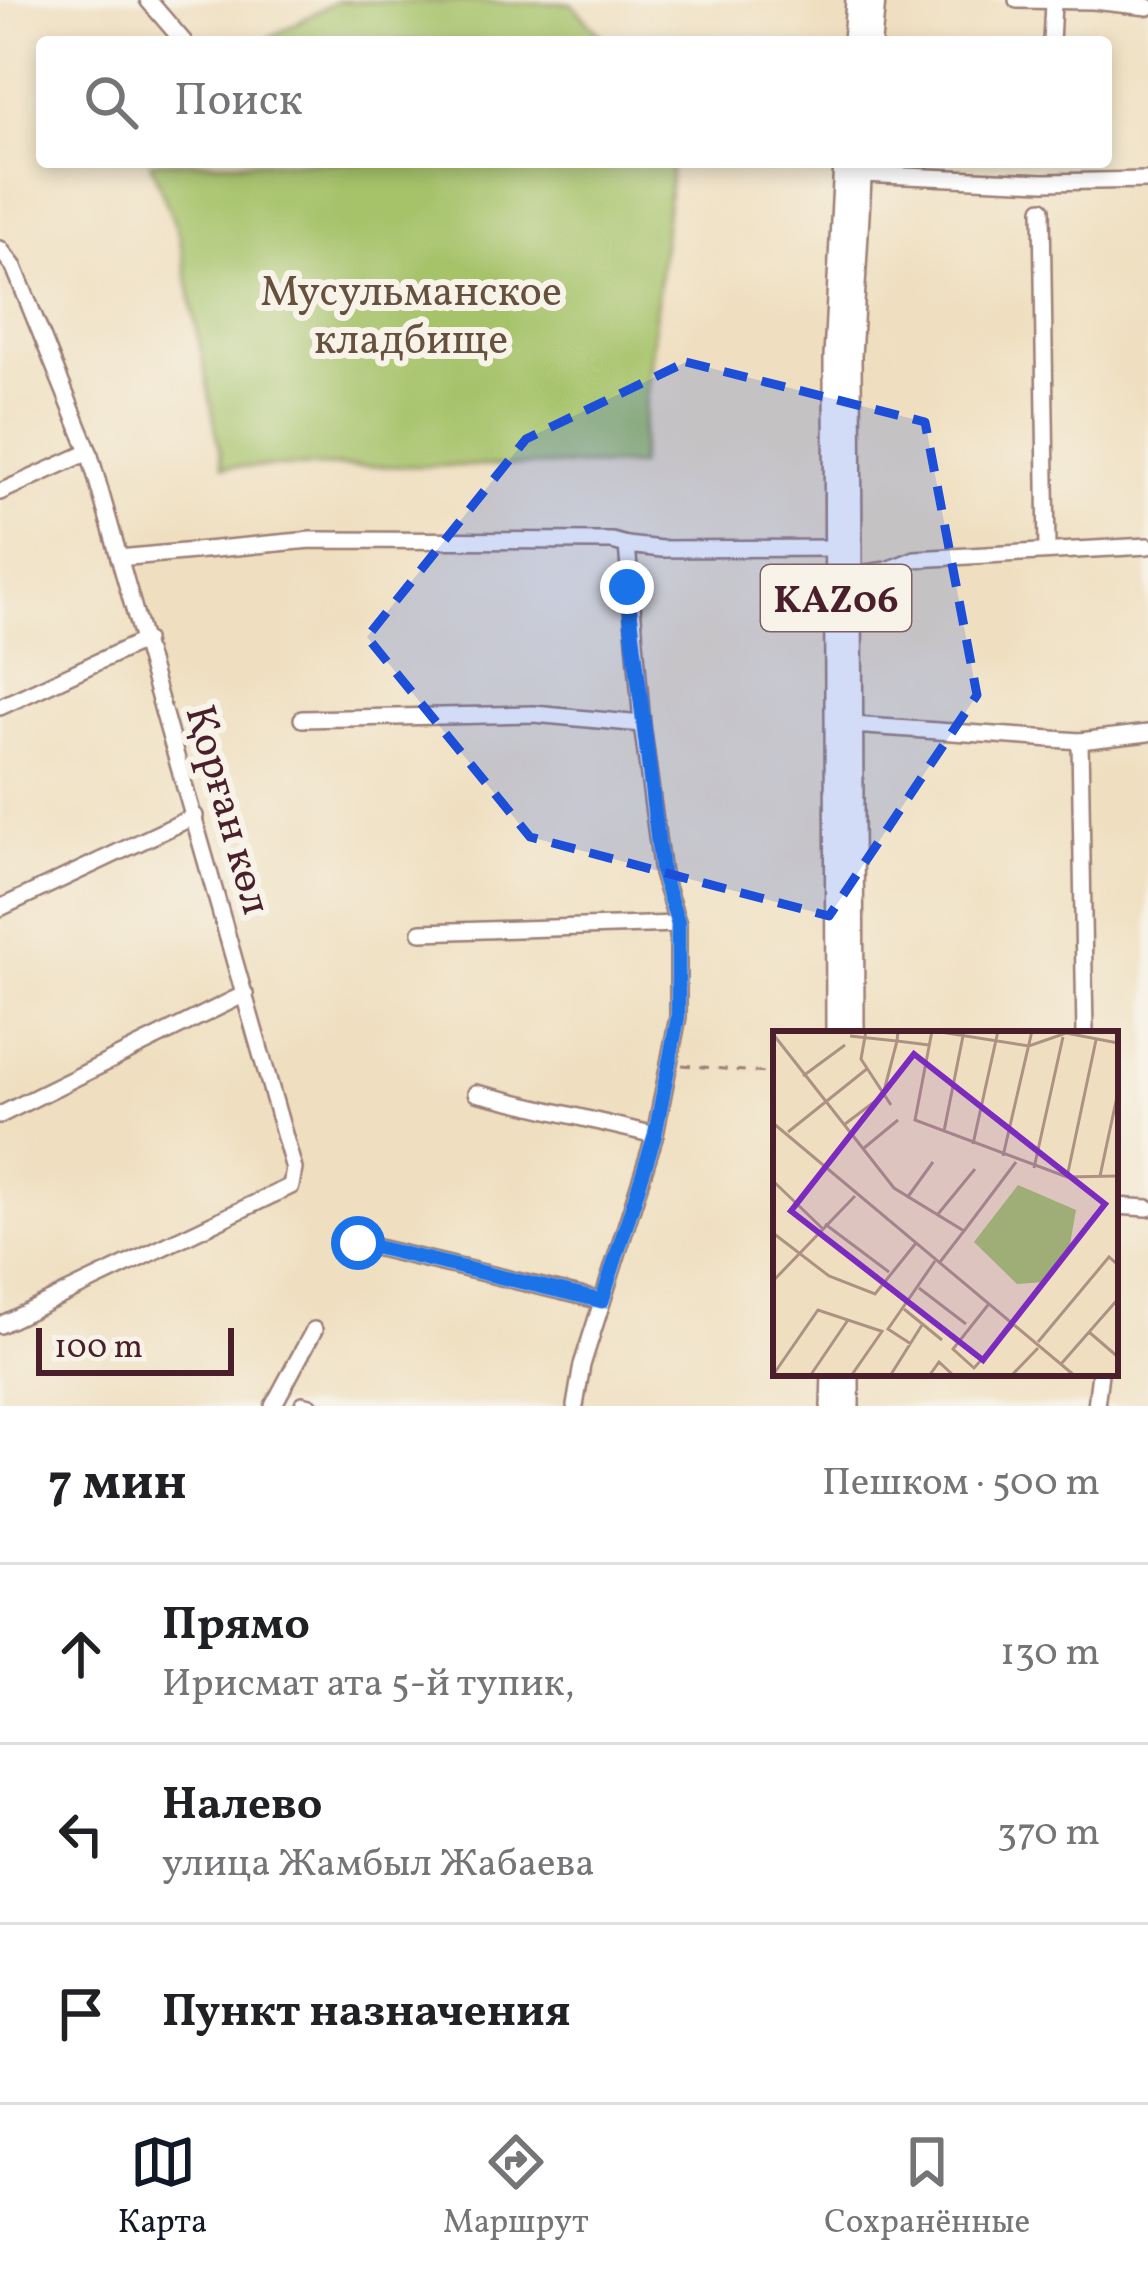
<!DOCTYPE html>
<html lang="ru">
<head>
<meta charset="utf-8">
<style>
	body { margin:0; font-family:Vollkorn,serif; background:#f2f2f2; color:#202124 }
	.scale { position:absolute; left:36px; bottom:30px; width:198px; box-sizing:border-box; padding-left:12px; border:6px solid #4a1f2b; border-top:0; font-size:33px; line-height:42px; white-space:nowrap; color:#4a1f2b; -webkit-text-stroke:9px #f7f3e8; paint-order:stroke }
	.stop { position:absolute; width:36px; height:36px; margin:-27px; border:9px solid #1a73e8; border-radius:50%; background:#fff }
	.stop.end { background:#1a73e8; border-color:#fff; box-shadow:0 3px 12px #0008 }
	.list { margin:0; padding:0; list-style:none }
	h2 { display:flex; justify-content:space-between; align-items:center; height:156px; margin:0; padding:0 48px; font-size:51px }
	h2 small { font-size:39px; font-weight:400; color:#757577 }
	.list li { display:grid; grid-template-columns:78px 1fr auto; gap:36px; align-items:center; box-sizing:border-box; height:180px; padding:0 48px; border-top:3px solid #e0e0e0 }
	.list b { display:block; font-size:45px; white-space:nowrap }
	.list p { margin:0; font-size:39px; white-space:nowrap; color:#757577 }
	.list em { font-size:39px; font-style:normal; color:#757577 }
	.icon { flex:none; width:66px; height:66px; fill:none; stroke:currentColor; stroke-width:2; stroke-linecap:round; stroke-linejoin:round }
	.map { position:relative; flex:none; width:1148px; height:1406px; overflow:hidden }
	.search { position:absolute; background:#fff; box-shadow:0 6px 18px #0003; left:36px; right:36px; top:36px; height:132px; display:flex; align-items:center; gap:30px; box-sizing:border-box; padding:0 42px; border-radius:12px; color:#757577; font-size:45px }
	.sheet { height:696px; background:#fff }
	nav { display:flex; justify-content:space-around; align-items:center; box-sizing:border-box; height:168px; border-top:3px solid #e0e0e0; background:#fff; font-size:33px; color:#757577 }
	nav a { display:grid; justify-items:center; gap:6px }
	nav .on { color:#111827 }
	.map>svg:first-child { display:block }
	.green { fill:#a6c36a; stroke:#78714a; stroke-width:3 }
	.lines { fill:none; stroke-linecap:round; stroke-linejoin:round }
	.minor-casing { stroke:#9c7f76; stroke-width:20 }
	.highway-casing { stroke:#9c7f76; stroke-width:26 }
	.path { stroke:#9c7f76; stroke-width:3; stroke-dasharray:9 9; stroke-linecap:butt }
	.minor { stroke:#fff; stroke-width:15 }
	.highway { stroke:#fff; stroke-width:21 }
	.route { stroke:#1a73e8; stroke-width:15 }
	.marked { fill:#1d4ed8; fill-opacity:0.2; stroke:#1d4ed8; stroke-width:9; stroke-dasharray:24 15; stroke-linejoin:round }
	.labels { text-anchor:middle; stroke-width:12; stroke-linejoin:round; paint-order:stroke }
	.shield { fill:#f7f3e8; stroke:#7e5f64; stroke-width:3 }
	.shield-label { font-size:39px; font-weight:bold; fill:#4a1f2b }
	.park-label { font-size:42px; fill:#66503e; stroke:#f7f3e8 }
	.street-label { font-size:42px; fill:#4a1f2b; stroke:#f7f3e8 }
	.inset-road { fill:none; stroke:#ad9284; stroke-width:3 }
	.view { fill:#7b2cbf; fill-opacity:0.15; stroke:#7b2cbf; stroke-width:6 }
	.inset-edge { fill:none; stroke:#4a1f2b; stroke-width:6 }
</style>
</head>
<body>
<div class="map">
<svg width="1148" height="1406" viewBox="0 0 1148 1406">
	<rect width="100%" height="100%" fill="#f7f3e8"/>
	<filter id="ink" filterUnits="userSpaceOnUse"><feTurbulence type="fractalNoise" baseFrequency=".00833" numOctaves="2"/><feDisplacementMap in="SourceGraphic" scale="24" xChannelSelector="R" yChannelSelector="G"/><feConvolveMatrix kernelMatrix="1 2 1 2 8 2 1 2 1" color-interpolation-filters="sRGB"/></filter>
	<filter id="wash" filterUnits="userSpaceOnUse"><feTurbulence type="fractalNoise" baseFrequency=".004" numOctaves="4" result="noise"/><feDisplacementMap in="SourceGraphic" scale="48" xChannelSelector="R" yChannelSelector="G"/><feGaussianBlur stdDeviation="2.7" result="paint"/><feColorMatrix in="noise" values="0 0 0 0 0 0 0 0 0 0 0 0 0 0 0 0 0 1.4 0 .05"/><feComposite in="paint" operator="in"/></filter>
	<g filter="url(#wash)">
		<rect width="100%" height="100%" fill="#efdfc0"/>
		<g class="green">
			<path d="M337,1L571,3L607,42H262Z"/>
			<path d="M150,162H672L639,465L223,467L179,235Z"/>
		</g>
	</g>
	<g filter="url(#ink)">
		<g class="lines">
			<g class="minor-casing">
				<g id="minor">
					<path d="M148,0L184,42"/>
					<path d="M1017,0L1093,1L1148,7"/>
					<path d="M1051,42L1053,3"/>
					<path d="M860,174L1044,182L1148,180"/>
					<path d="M1042,209L1047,551"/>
					<path d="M0,249L14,267L89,452L294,1169L291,1186L0,1325"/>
					<path d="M0,492L89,452"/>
					<path d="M119,558L311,540L612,541L627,545"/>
					<path d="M845,576L887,570L915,559L1148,546"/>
					<path d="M0,707L145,640"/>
					<path d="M302,719L534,714L642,724"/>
					<path d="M852,725L1080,741L1148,733"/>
					<path d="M1080,741L1085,1034"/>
					<path d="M0,908L195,816"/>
					<path d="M421,932L678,924"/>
					<path d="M476,1093L655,1135"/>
					<path d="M0,1115L245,994"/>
					<path d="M1115,1206L1148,1208"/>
					<path d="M357,1243L602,1301"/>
					<path d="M303,1404L310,1406"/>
					<path d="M273,1406L314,1330"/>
					<path d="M575,1406L582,1365L655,1135L678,1017V924L662,874L642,724L627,545L662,549L841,548"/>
					<path d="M1096,1406L1100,1373"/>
				</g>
			</g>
			<g class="highway-casing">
				<g id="highway">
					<path d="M854,42L857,0"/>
					<path d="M870,42L874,0"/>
					<path d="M837,1034L835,357L845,162"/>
					<path d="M853,1034L850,357L861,162"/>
					<path d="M832,1406L833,1373"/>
					<path d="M848,1406V1373"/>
				</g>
			</g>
			<path class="path" d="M682,1065L776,1074"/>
			<use href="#minor" class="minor"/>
			<use href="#highway" class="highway"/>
		</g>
	</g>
	<g class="lines" filter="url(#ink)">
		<path class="route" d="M358,1243L602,1301L655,1135L678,1017V923L662,874L627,587"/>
	</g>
	<path class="marked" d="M686,362L925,422L977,695L829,916L530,837L367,637L526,439Z"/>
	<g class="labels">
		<rect class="shield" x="761" y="565" width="150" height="66" rx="9"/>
		<g class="shield-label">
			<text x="836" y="612">KАZ06</text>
		</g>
		<g class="park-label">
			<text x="411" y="305">Мусульманское<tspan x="411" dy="48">кладбище</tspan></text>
		</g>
		<g class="street-label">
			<text transform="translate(230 809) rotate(74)" y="15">Қорған көл</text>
		</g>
	</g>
	<g transform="translate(773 1031)">
		<rect width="345" height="345" fill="#efdfc0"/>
		<path d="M245,154L303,179L296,219L271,251L244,253L201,211Z" fill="#a6c36a"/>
		<path class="inset-road" d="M93,0L88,28L118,74M125,0L124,10L156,14M159,0L142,89L294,146L345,145M161,0L256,15L293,2L345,12M0,3L121,157L191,200L167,231M77,5L124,10L111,60M30,45L72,14M0,92L302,345M72,93L109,65M171,100L191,0M15,101L95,37M200,113L225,0M91,117L125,89M230,125L259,0M261,137L290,6M327,145L345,61M294,146L323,9M0,150L49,197M134,167L160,131M165,183L202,138M52,193L116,241M191,200L243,131M0,202L56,245L102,263L143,212M0,250L82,165M146,257L193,293M215,274L180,318L201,337L240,294M131,278L169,309M316,301L345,326M265,311L336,226L345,234M138,313L115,298L162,230M288,333L345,268M0,344L45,279L108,300M37,345L75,289M78,345L110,299M117,345L149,294M156,345L166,331L181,345M238,345L265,317"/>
		<path class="view" d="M141,23L332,173L210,329L18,180Z"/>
		<rect width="345" height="345" class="inset-edge"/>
	</g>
</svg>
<div class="scale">100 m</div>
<div class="stop" style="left:358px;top:1243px"></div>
<div class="stop end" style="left:627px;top:587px"></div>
<div class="search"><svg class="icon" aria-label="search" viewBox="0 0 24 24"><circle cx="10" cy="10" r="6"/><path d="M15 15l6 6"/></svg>Поиск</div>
</div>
<section class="sheet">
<h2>7 мин<small>Пешком · 500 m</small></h2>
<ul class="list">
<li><svg class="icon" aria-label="ahead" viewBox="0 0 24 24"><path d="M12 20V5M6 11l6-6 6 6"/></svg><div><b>Прямо</b><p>Ирисмат ата 5-й тупик,</p></div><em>130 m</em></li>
<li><svg class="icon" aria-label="left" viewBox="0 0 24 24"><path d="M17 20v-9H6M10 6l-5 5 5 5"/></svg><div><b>Налево</b><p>улица Жамбыл Жабаева</p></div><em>370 m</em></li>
<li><svg class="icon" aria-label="arrive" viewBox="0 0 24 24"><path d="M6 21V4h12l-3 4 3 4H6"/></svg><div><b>Пункт назначения</b></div></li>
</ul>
</section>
<nav>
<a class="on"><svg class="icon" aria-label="map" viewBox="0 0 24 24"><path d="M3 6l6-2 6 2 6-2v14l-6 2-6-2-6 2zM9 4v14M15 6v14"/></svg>Карта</a>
<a><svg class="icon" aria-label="directions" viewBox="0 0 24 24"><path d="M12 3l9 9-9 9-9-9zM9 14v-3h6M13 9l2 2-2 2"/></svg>Маршрут</a>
<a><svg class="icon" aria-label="saved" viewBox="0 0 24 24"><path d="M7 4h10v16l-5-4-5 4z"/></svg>Сохранённые</a>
</nav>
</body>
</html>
